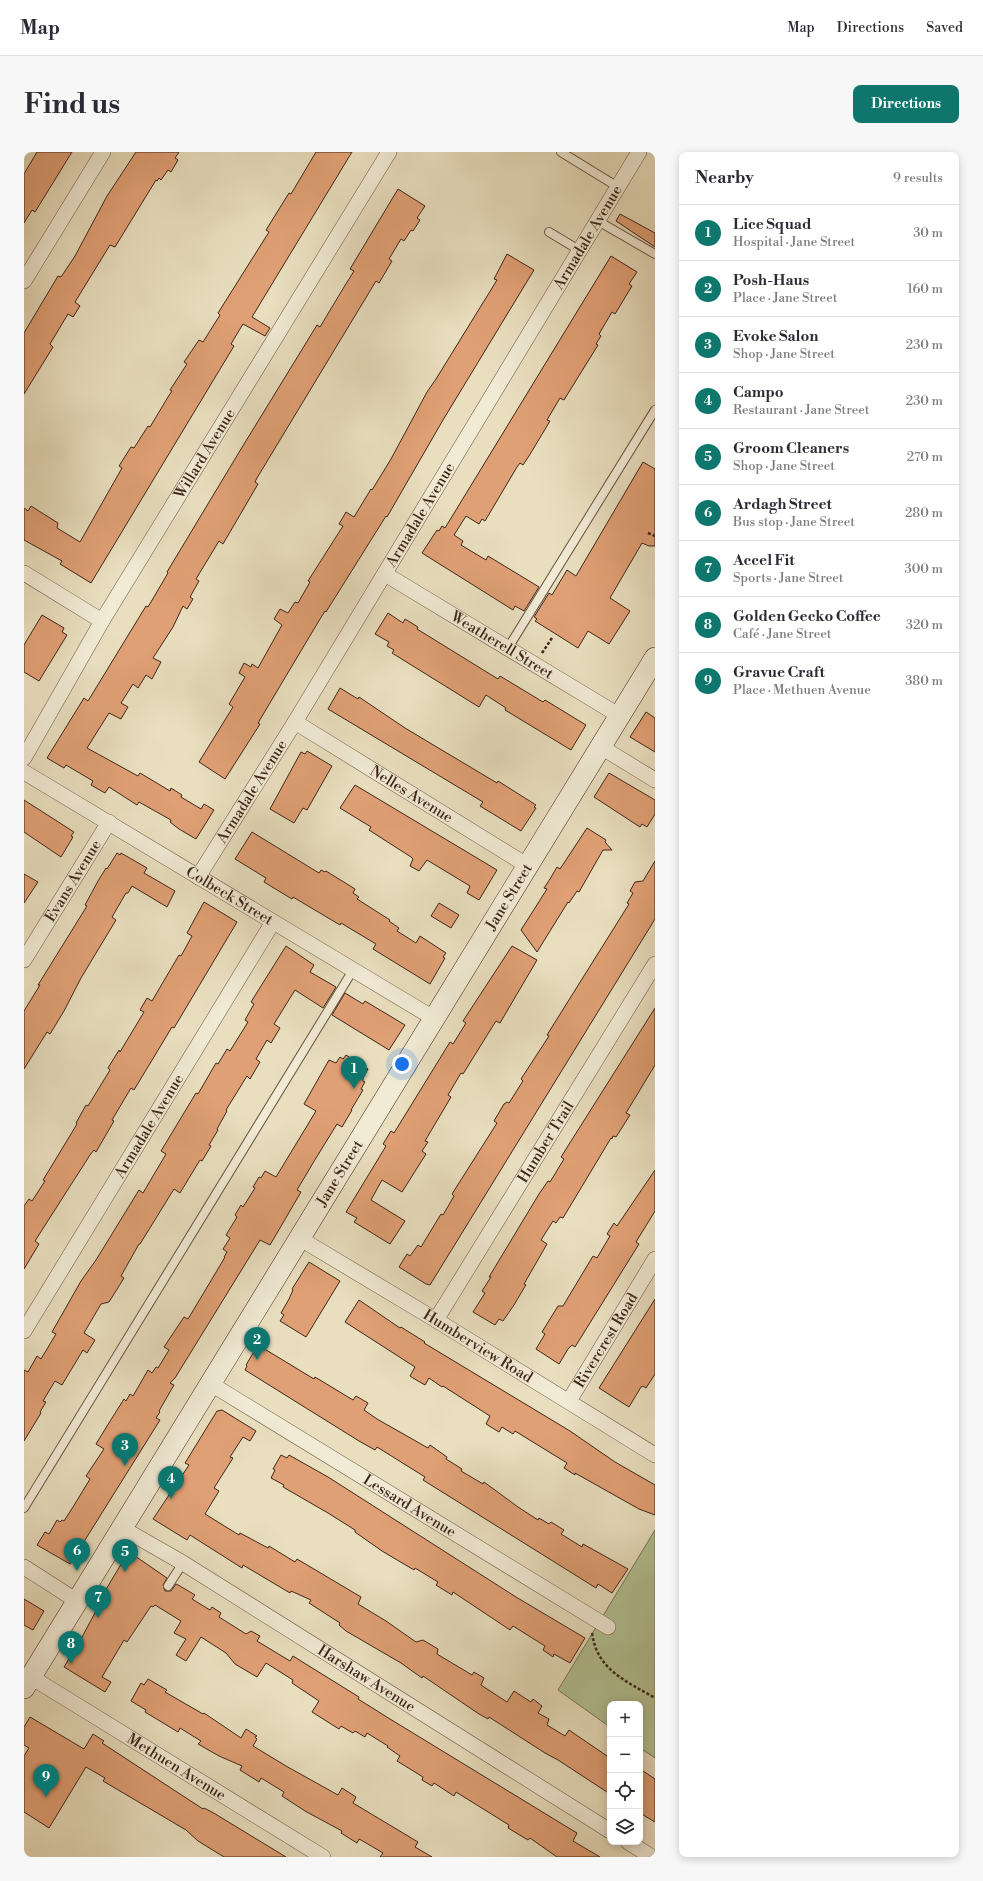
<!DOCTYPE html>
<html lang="en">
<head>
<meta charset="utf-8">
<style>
	body { margin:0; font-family:"Libre Bodoni",serif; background:#f7f7f7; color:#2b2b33 }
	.controls { position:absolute; right:12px; bottom:12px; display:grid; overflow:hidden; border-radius:8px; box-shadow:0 2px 10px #0003 }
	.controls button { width:36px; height:36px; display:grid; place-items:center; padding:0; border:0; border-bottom:1px solid #e1e1e2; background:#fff; color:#2b2b33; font:20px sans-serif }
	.you { position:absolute; left:378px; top:912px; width:14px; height:14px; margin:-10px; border:3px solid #fff; border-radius:50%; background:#1a73e8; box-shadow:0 0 0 6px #1a73e833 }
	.badge { display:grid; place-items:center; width:26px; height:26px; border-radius:50%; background:#0f766e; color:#fff; font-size:13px; font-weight:700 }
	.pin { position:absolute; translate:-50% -33px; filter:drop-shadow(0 1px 2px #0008) }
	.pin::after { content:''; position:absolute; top:21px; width:14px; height:12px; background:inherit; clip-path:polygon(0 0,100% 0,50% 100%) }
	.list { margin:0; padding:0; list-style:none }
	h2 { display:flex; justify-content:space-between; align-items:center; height:52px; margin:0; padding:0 16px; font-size:17px }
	h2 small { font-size:13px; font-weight:400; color:#7c7c81 }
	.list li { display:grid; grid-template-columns:26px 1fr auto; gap:12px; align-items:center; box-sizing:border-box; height:56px; padding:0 16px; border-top:1px solid #e1e1e2 }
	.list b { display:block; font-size:15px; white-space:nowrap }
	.list p { margin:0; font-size:13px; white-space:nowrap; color:#7c7c81 }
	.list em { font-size:13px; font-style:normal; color:#7c7c81 }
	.icon { flex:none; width:22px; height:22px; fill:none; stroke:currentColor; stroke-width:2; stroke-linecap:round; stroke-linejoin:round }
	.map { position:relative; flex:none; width:631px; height:1705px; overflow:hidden; border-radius:8px }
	header { display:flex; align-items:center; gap:24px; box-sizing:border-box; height:56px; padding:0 20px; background:#fff; border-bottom:1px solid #e1e1e2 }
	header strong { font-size:19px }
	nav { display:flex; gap:22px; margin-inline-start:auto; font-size:14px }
	.intro { display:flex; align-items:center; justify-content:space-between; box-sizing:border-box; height:96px; padding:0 24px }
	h1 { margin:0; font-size:28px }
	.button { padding:10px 18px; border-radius:8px; background:#0f766e; color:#fff; font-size:14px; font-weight:700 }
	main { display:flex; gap:24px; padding:0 24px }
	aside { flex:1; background:#fff; border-radius:8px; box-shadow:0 2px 10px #0003 }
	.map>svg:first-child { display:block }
	.green { fill:#b3c295; stroke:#797457 }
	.building { fill:#e0a075; stroke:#3f2619 }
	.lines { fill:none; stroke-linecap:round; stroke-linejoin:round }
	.lane-casing { stroke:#6a5442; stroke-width:10 }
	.street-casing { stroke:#6a5442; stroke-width:16 }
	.secondary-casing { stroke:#3f2619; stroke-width:22 }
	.path { stroke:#3f2619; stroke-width:2.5; stroke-dasharray:3 2; stroke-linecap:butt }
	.lane { stroke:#f1ead5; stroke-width:8 }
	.street { stroke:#f1ead5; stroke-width:15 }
	.secondary { stroke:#f1ead5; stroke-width:21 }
	.labels { text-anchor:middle; stroke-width:3; stroke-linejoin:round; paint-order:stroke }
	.street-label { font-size:15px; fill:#3f2619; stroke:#f1ead5 }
</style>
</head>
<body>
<header>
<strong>Map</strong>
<nav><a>Map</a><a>Directions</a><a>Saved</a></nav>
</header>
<div class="intro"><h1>Find us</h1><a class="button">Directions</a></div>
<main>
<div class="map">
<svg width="631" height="1705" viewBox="0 0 631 1705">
	<rect width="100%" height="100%" fill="#e9dfbf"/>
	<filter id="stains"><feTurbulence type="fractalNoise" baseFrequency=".005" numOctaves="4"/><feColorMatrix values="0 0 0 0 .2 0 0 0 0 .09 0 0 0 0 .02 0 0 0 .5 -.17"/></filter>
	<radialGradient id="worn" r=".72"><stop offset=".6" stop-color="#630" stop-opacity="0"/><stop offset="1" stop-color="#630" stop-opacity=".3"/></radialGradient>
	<path class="green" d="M631,1378V1606L616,1596V1552H586V1575L534,1538Z"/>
	<g class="building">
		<path d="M13,0H48L11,60L8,58L0,71V22Z"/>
		<path d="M112,0H155L151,6L154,8L147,20L144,18L137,28L135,26L133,29L132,28L91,95L86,93L51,150L56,154L49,165L44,162L26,192L29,195L0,242V181L34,124L37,125L51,104L83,44Z"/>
		<path d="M292,0H328L228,165L246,176L241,184L219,172L207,192L210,194L67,431L36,412L38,409L0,388V356L4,359L7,354L34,371L33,376L56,390L98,316L95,314L107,295L110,296L124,274L126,275L144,245L148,239L146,238L163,212L160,210L175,188L179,190L196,163L194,161L245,80L242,78L265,41L267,42Z"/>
		<path d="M374,37L401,54L393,66L396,68L389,79L387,78L380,89L377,87L365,107L368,109L355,131L352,129L233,326L231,330L234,332L199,392L195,389L172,427L175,429L166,445L169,447L163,457L159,454L149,475L129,506L137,510L128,527L122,523L114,536L109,532L97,551L104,555L97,567L85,561L63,596L114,624L116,621L146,639L147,636L158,643L157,645L177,657L180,652L190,658L172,687L155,677L146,670L147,668L115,650L113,653L85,635L81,641L67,633L69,629L42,613L40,616L23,606L60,546L64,549L122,454L124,455L144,421L143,420L217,297L293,173L296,175L320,135L330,119L326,117Z"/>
		<path d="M596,62L631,81V95L592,69Z"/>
		<path d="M483,102L510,118L419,268L363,365L362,364L302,460L301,459L293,472L234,571L236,572L201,627L175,610L209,555L205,552L221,525L215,521L220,511L227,515L228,512L234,516L258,473L250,467L256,457L264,461L271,450L274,451L286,430L284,429L319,374L315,372L322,360L330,365L347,337L348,338L367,307L403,240L412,227L473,128L470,127Z"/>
		<path d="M587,104L613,120L605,132L608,134L591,162L588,160L575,182L577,184L572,192L574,193L540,248L536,246L523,268L526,269L505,304L499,313L496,311L493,315L461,369L458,367L455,372L442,364L430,383L439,389L437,393L462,408L464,404L515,435L500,459L491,454L489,458L398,401L413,378L415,379L418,374L421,376Z"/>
		<path d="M619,310L631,317V394H625L618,391L586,446L606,459L585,492L564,479L554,496L511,469L513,467L510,465L525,441L528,443L543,418L552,424Z"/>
		<path d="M364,461L379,471L381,467L394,475L393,477L474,527L476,524L519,550L521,548L562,573L547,598L481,558L482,556L462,543L455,555L368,501L370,498L363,494L365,490L351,482Z"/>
		<path d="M18,463L40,476L38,480L43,483L15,529L0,520V493Z"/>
		<path d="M316,536L334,547L335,545L381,576L473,631L474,629L512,653L510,655L512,656L497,679L456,654L459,650L304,557Z"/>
		<path d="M622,560L631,566V600L606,585Z"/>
		<path d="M283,599L308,614L283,658L279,656L270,671L246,657L277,600L281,602Z"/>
		<path d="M585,621L631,648V662L623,675L618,672L616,675L570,645Z"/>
		<path d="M331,633L473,718L455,748L443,741L446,734L403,708L395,719L386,714L389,707L387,705L345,678L347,675L316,656Z"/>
		<path d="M0,648L50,680L47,684L49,685L37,705L0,680Z"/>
		<path d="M563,676L582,688L581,690L588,698H579L555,740L553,739L545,751L544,750L513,800L497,778L523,737L520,736L526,727L533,715L536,717Z"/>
		<path d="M228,680L295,721L297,718L301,720L302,719L331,737L329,741L335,745L333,747L366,768L365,769L375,776L373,779L392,791L396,784L422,801L419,805L421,806L406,832L349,797L352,792L317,771L316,773L269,745L268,747L240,730L242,726L211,707Z"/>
		<path d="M93,701L96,703L97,701L123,716L120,721L151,739L143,755L108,734L104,741H102L88,765L92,768L57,826L40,859L26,882L23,880L0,917V859L16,833H14L63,754L61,753L74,729L82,716L83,717Z"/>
		<path d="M631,709V767L406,1133L402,1132L375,1115L383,1102L386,1104L394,1093L397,1095L417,1062L419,1063L430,1044L428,1042L473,971L470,969L480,952L483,950L485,951L499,929L497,927L525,884L523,883L605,752L603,751L609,741L606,739L611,730L619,729Z"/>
		<path d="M0,722L14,730L0,751Z"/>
		<path d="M180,750L213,770L150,876L148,875L110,938L107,936L88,968L90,969L72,1000L70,998L66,1003L11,1089L15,1092L0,1117V1054L5,1047L8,1049L21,1029L19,1028L27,1015L53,972L52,971L62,953L64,954L86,918L84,916L95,898L96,900L120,860L116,858L123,846L128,849L155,803L157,804L168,784L163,781Z"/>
		<path d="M415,751L435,763L427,776L407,764Z"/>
		<path d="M262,794L290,813L286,820L312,835L299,856L271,838L250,872L256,876L247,891L243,888L232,907L236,910L226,927L223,924L202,958L203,959L193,977L194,978L185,993L187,994L178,1009L176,1008L156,1041L150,1037L116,1092H115L97,1124L100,1126L85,1150L77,1152L60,1181L71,1188L63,1201L59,1198L38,1233L31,1229L19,1249L22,1250L16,1260L17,1261L0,1289V1218L4,1220L13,1204L17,1207L32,1182L28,1180L57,1129L72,1108L115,1038L119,1041L142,1002L137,999L172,941L174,942L192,911L194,912L203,897L206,899L214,886L224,870L221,868L230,852L227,850Z"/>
		<path d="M488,794L513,808L476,871L472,869L439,922L437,921L424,943L427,945L401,989L404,990L398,999L402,1002L378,1040L358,1028L347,1048L381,1069L366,1092L330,1070L333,1066L322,1060L362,994L359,992L367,979L370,981L426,890L429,892L442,871L439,869Z"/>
		<path d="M321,841L339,852L341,849L381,873L365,898L308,863Z"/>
		<path d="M631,856V913L602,961L606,963L592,985L589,984L588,987L587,986L539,1066L536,1065L532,1071L529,1069L517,1088L523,1092L500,1132L502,1133L500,1136L490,1153L479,1169L475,1167L471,1173L449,1160L461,1141L458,1139L467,1125H465L515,1042L524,1029L526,1030L540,1007L537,1005Z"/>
		<path d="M322,903L344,917L339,926V929L341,930L337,937L339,938L327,958H328L318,975L313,972L289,1011L273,1038L277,1040L246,1093L236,1088L151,1226L146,1231L150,1233L135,1259L136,1260L132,1266L136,1268L46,1412L13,1393L21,1380L25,1382L33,1368L36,1370L38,1368L40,1369L49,1355L66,1327L62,1324L80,1297L72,1292L83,1274L100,1247L102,1249L106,1242L109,1244L124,1218L128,1221L132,1215L134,1216L145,1198L140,1195L160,1165L164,1167L185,1132L201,1105H200L203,1100L199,1097L206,1086L202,1083L213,1065L211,1063L217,1053L219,1055L231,1036L229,1035L235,1025L237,1026L241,1019L252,1025L292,959L280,952L305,908L312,911L316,905L319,907Z"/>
		<path d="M631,1018V1059L612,1090L615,1092L551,1195L548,1193L544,1197L535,1212L512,1197L521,1182L518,1180L534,1154H539L569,1104L573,1106L586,1084L583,1082L590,1071L593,1074Z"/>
		<path d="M285,1110L316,1129L282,1185L256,1169L260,1163L257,1161L265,1147L269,1138L268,1137Z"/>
		<path d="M631,1147V1222L622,1236L619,1234L617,1235L605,1255L575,1236Z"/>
		<path d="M335,1148L376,1176L377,1175L401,1190L400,1191L546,1279L591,1310L631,1333V1363L615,1357L551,1321V1323L540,1316L543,1311L491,1279L489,1282L478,1275L475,1280L462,1272L466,1264L419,1234L418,1235L405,1226L401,1233L389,1226L386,1224L391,1215L321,1170Z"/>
		<path d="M234,1193L290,1227L291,1225L329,1248L332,1244L344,1251L340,1258L353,1267L404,1296L406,1293L423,1305L422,1307L438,1317L437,1319L459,1332L460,1330L494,1355L514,1368L515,1366L525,1372L527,1370L540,1378L537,1382L558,1395L559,1392L604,1417L588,1441L574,1432L572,1436L399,1328L401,1325L353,1295L351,1298L335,1289L221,1218L223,1214L222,1213Z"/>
		<path d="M198,1258L232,1279L226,1289L219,1285L206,1305L209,1306L190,1336L195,1339L181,1362L215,1383L216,1381L244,1396L245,1394L271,1410L273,1407L337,1445L334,1452L362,1469L392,1490L399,1488L414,1497L413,1502L448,1523L450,1520L460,1526L457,1533L483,1550L490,1539L507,1550L509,1547L518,1554L514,1561L525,1567L523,1573L541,1584L545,1578L586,1606V1642L534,1608L521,1601L465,1565L464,1567L455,1562L399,1524L398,1526L377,1511L322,1479L315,1473L316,1471L285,1451L287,1448L267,1439L266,1441L219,1413L218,1416L166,1383L163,1388L129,1367L165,1313L161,1311L193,1259Z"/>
		<path d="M257,1303L263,1306L265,1303L304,1325L492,1445L561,1486L546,1511L530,1502L529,1505L519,1498L521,1494L489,1474L486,1478L429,1440L428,1443L412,1433L414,1430L391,1416L390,1418L358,1399L331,1380V1378L304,1361L259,1335L260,1333L247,1326L251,1318L249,1317Z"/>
		<path d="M108,1402L143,1426L139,1433L141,1439H147L152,1432L156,1434L171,1443L168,1447L186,1458L188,1455L197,1461L195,1465L222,1482L227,1479L236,1484L233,1489L266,1509L269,1504L285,1514L335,1545L334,1547L366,1567L548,1678L553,1681L549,1689L576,1705H533L506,1686L504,1688L484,1676L485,1673L432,1640L430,1644L410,1631L408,1634L398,1628L399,1625L373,1609L376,1604L363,1595L364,1594L343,1581L341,1585L331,1579L329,1581L317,1574L315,1577L288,1560L295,1549L268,1531L269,1528L242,1511L233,1525L211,1512L202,1501L177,1485L162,1509L152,1503L162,1487L150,1481L157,1469L131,1453L129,1455L127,1454L103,1490L100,1488L78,1525L87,1530L81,1540L40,1515L57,1487L72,1459L70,1458L87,1429L102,1404Z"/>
		<path d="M0,1447L20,1459L9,1478L0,1473Z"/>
		<path d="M124,1527L143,1538L141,1540L179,1562L180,1561L217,1586L222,1577L233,1584L231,1585L233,1587L229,1594L262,1614L314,1643L318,1636L332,1645L329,1651L394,1690L391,1695L408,1705H356L359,1701L337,1688L335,1687L333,1691L317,1681L318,1679L281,1659L258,1644L260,1640L237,1626L235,1630L216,1618L218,1614L195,1604L174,1592L177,1589L156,1576L154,1580L121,1560L122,1558L107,1549L117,1531L120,1533Z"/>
		<path d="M6,1565L60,1597L69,1582L80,1589L78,1591L179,1657L180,1656L188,1660L262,1705H200L174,1689L162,1678L79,1629L81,1626L62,1615L25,1676L0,1660V1604L5,1596L0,1593V1575Z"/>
		<path d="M616,1617L631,1627V1670L616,1661Z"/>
	</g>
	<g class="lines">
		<g class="lane-casing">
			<g id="lane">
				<path d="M537,0L594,35"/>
				<path d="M574,69L631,102"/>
				<path d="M525,80L555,98"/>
				<path d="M484,496L631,258"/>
				<path d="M0,1356L329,818"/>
				<path d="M144,1434L159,1411"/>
			</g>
		</g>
		<g class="street-casing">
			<g id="street">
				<path d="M0,129L79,0"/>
				<path d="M0,421L78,469"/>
				<path id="s1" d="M361,422L596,564"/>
				<path id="s2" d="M271,570L504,714"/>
				<path d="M577,595L631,628"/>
				<path id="s3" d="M0,606L78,469L365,0"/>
				<path id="s4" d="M0,620L411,867"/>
				<path id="s5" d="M174,725L271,570L615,0"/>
				<path id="s6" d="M0,808L85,670"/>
				<path id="s7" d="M275,1086L412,1168L631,1303"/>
				<path id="s8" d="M412,1168L631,812"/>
				<path id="s9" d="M0,1179L249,770"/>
				<path id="s10" d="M187,1232L584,1475"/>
				<path id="s11" d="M545,1249L631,1107"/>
				<path id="s12" d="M98,1376L159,1411L586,1679"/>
				<path d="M0,1415L53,1449"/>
				<path id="s13" d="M7,1525L299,1705"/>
				<path d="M604,1690L628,1705"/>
			</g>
		</g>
		<g class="secondary-casing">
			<g id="secondary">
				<path id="s14" d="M0,1536L631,506"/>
			</g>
		</g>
		<g class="path">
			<path d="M624,381L631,384"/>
			<path d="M518,501L528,486"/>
			<path d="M568,1481C573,1518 602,1529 631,1546"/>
		</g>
		<use href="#lane" class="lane"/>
		<use href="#street" class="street"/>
		<use href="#secondary" class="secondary"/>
	</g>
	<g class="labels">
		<g class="street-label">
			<text dy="5" stroke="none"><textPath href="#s5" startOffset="749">Armadale Avenue</textPath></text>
			<text dy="5" stroke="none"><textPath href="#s3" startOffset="354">Willard Avenue</textPath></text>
			<text dy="5" stroke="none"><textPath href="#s5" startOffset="425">Armadale Avenue</textPath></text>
			<text dy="5" stroke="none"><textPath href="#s1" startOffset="137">Weatherell Street</textPath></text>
			<text dy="5" stroke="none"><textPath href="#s5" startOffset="101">Armadale Avenue</textPath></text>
			<text dy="5" stroke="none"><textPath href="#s2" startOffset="137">Nelles Avenue</textPath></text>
			<text dy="5" stroke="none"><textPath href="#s6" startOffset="93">Evans Avenue</textPath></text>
			<text dy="5" stroke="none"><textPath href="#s4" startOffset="240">Colbeck Street</textPath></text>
			<text dy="5" stroke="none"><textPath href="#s14" startOffset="928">Jane Street</textPath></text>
			<text dy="5" stroke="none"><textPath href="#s9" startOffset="240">Armadale Avenue</textPath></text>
			<text dy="5" stroke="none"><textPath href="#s8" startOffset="209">Humber Trail</textPath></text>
			<text dy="5" stroke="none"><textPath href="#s14" startOffset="604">Jane Street</textPath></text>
			<text dy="5" stroke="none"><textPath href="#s11" startOffset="71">Rivercrest Road</textPath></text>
			<text dy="5" stroke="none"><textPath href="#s7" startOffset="209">Humberview Road</textPath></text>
			<text dy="5" stroke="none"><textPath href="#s10" startOffset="233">Lessard Avenue</textPath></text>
			<text dy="5" stroke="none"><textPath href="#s12" startOffset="287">Harshaw Avenue</textPath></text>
			<text dy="5" stroke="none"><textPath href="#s13" startOffset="171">Methuen Avenue</textPath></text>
		</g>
	</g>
	<rect width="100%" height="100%" filter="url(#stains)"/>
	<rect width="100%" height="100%" fill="url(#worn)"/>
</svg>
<div class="controls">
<button>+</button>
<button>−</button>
<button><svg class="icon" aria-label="locate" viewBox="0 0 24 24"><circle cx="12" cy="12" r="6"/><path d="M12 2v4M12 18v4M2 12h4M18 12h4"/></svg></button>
<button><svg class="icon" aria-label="layers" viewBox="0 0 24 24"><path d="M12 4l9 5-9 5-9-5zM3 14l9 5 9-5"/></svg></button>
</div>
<div class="you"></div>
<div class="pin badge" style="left:330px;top:937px">1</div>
<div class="pin badge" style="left:233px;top:1208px">2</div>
<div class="pin badge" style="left:101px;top:1314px">3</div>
<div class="pin badge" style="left:147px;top:1347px">4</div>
<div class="pin badge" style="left:101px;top:1420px">5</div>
<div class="pin badge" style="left:53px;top:1419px">6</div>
<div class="pin badge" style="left:74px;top:1466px">7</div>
<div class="pin badge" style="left:47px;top:1512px">8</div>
<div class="pin badge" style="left:22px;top:1645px">9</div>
</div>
<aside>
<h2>Nearby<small>9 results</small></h2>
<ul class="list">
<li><span class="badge">1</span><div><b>Lice Squad</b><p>Hospital · Jane Street</p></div><em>30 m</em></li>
<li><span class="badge">2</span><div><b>Posh-Haus</b><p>Place · Jane Street</p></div><em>160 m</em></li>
<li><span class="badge">3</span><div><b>Evoke Salon</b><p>Shop · Jane Street</p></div><em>230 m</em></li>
<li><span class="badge">4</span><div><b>Campo</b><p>Restaurant · Jane Street</p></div><em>230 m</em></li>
<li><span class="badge">5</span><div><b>Groom Cleaners</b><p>Shop · Jane Street</p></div><em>270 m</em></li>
<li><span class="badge">6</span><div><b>Ardagh Street</b><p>Bus stop · Jane Street</p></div><em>280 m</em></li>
<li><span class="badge">7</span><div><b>Accel Fit</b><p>Sports · Jane Street</p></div><em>300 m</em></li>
<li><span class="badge">8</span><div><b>Golden Gecko Coffee</b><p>Café · Jane Street</p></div><em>320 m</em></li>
<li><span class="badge">9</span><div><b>Gravue Craft</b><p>Place · Methuen Avenue</p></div><em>380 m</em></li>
</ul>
</aside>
</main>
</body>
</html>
